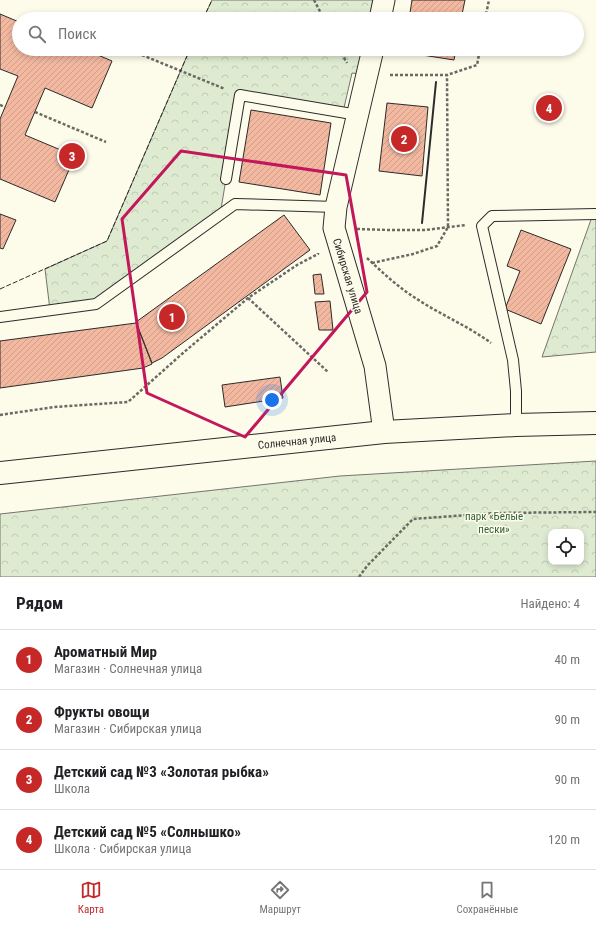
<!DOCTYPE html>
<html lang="ru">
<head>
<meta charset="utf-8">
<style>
	body { margin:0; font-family:"Roboto Condensed",sans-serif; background:#f2f2f2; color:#202124 }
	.controls { position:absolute; right:12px; bottom:12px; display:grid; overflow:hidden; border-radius:8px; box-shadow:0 2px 6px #0003 }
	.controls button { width:36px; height:36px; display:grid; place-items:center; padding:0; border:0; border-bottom:1px solid #e0e0e0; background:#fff; color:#202124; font:20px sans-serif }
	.you { position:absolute; left:272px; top:400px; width:14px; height:14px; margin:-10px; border:3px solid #fff; border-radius:50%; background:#1a73e8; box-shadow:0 0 0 6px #1a73e833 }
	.badge { display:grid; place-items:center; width:26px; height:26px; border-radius:50%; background:#c62828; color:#fff; font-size:13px; font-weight:700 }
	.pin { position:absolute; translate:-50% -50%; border:2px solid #fff; box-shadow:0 1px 4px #0006 }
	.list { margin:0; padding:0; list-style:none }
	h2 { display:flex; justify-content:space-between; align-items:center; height:52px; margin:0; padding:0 16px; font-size:17px }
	h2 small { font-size:13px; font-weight:400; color:#757577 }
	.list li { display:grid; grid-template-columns:26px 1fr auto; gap:12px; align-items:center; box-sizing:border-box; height:60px; padding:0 16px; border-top:1px solid #e0e0e0 }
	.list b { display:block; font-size:15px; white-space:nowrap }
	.list p { margin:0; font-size:13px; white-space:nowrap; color:#757577 }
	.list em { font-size:13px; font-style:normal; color:#757577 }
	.icon { flex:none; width:22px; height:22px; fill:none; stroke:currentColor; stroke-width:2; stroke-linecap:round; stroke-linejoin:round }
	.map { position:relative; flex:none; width:596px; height:577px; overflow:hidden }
	.search { position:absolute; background:#fff; box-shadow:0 2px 6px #0003; left:12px; right:12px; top:12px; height:44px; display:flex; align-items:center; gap:10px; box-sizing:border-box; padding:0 14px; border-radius:22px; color:#757577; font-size:15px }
	.sheet { height:292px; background:#fff }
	nav { display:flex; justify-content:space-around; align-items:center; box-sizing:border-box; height:56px; border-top:1px solid #e0e0e0; background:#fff; font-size:11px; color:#757577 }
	nav a { display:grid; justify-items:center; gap:2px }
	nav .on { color:#c62828 }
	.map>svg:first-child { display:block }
	.forest { fill:url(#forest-crowns); stroke:#74746e; fill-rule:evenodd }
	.building { fill:url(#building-hatch); stroke:#2b2b2b }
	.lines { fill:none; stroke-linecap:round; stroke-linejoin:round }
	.lane-casing { stroke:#2b2b2b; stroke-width:12 }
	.street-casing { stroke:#2b2b2b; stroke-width:23 }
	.secondary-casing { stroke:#2b2b2b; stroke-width:24 }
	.path { stroke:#6a6964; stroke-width:2.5; stroke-dasharray:3 2; stroke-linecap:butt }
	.lane { stroke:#fdfbea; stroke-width:10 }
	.street { stroke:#fdfbea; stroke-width:21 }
	.secondary { stroke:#fdfbea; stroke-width:22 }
	.fence { stroke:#2b2b2b; stroke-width:1; stroke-dasharray:5 2; stroke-linecap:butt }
	.wall { stroke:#2b2b2b; stroke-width:2 }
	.marked { fill:none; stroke:#c2185b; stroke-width:3; stroke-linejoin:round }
	.labels { text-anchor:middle; stroke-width:3; stroke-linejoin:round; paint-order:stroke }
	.street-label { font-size:11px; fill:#2b2b2b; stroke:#fdfbea }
	.park-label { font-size:11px; fill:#34623c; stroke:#fdfbea }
</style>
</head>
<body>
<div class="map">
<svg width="596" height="577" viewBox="0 0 596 577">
	<defs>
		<pattern id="forest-crowns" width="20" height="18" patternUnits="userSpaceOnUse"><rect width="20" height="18" fill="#deebd1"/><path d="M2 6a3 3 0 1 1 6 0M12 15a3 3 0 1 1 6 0" fill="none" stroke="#bfcab4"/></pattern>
		<pattern id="building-hatch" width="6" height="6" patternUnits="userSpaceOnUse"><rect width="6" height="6" fill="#f2b8a0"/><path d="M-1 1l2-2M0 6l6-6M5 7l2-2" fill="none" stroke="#d09e8a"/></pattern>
	</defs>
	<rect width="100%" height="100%" fill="#fdfbea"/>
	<g class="forest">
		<path d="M212,0H385L380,19H203Z"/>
		<path d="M190,49H374L368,75L352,73L343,112L240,95L220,215L96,304L50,310L45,269L107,241Z"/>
		<path d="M593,214H596V352L542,357Z"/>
		<path d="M596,461V577H0V514L340,476ZM551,532H581V562H551Z"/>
	</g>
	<g class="building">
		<path d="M412,0H465L461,19H409Z"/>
		<path d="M0,14L19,22V49H84L112,61L92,108L45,88L25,135L75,156L55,202L0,179V119L18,76L0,69Z"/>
		<path d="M404,49H456L454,60L403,52Z"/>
		<path d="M387,103L428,107L422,176L379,171Z"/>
		<path d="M251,110L331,123L320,195L239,182Z"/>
		<path d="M0,214L16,220L3,249L0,248Z"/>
		<path d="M284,215L310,250L162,358L152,363L136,322Z"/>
		<path d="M521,230L571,249L541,324L505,309L520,271L507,266Z"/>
		<path d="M321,274L324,294H315L313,275Z"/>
		<path d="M330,301L333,330H319L315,302Z"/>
		<path d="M136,323L152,364L143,368L0,388V341Z"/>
		<path d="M280,377L283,398L225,407L222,385Z"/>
	</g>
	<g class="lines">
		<g class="lane-casing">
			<g id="lane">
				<path d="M226,179L240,95L358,115"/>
				<path d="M0,317L96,304L235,204L336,207"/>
				<path d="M516,425V391L513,360L482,226L492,216L596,214"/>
			</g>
		</g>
		<g class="street-casing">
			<g id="street">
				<path d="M380,19L384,0"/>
				<path d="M373,49L336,207L334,228L375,366L384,432"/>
			</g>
		</g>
		<g class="secondary-casing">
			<path id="secondary" d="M0,473L384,432L516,425L596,423"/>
		</g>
		<g class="path">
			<path d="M314,0L324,19"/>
			<path d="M54,19L56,14"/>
			<path d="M485,19L489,0"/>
			<path d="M339,49L347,63"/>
			<path d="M142,55L225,89"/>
			<path d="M390,75H447L477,65L480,49"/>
			<path d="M0,105L5,107"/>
			<path d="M35,112L106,142"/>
			<path d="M357,229L389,230H425L466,225"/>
			<path d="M367,258C383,273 399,288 417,299C441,315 468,326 491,343"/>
			<path d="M372,263L413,254L437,246L448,227L447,75"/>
			<path d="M248,298L328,372"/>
			<path d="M0,415L54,407L128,402L183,353L248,298L297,265L318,254V253"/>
			<path d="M359,577L367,566L413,519L495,513L596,512"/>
		</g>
		<use href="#lane" class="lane"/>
		<use href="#street" class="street"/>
		<use href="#secondary" class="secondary"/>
		<g class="fence">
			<path d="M203,19L212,0"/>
			<path d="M0,289L107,241L190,49"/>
		</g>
		<path class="wall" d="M422,223L436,82"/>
	</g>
	<path class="marked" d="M181,151L346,175L367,292L245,437L147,393L122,219Z"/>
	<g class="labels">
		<g class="street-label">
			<text transform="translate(348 276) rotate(73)" y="4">Сибирская улица</text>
			<text transform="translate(297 441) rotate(-6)" y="4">Солнечная улица</text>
		</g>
		<g class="park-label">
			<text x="494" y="520">парк «Белые<tspan x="494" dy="13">пески»</tspan></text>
		</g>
	</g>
</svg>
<div class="controls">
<button><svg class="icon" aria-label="locate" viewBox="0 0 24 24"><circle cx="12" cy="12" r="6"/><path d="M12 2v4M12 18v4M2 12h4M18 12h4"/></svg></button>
</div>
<div class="you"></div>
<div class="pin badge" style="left:172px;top:317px">1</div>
<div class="pin badge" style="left:404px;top:139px">2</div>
<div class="pin badge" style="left:72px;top:156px">3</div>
<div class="pin badge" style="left:549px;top:108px">4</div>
<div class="search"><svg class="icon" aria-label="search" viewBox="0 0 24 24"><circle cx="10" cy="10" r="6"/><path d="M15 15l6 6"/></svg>Поиск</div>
</div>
<section class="sheet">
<h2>Рядом<small>Найдено: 4</small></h2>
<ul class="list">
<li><span class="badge">1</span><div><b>Ароматный Мир</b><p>Магазин · Солнечная улица</p></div><em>40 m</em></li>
<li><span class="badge">2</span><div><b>Фрукты овощи</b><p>Магазин · Сибирская улица</p></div><em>90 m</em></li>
<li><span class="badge">3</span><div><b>Детский сад №3 «Золотая рыбка»</b><p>Школа</p></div><em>90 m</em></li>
<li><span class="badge">4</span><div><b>Детский сад №5 «Солнышко»</b><p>Школа · Сибирская улица</p></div><em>120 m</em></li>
</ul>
</section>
<nav>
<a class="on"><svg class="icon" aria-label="map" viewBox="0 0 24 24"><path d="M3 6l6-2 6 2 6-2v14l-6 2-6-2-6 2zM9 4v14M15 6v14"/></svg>Карта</a>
<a><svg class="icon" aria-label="directions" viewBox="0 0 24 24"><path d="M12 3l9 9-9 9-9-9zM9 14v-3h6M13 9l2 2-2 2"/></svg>Маршрут</a>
<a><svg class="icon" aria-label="saved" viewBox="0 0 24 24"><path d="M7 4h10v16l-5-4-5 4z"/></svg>Сохранённые</a>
</nav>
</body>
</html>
